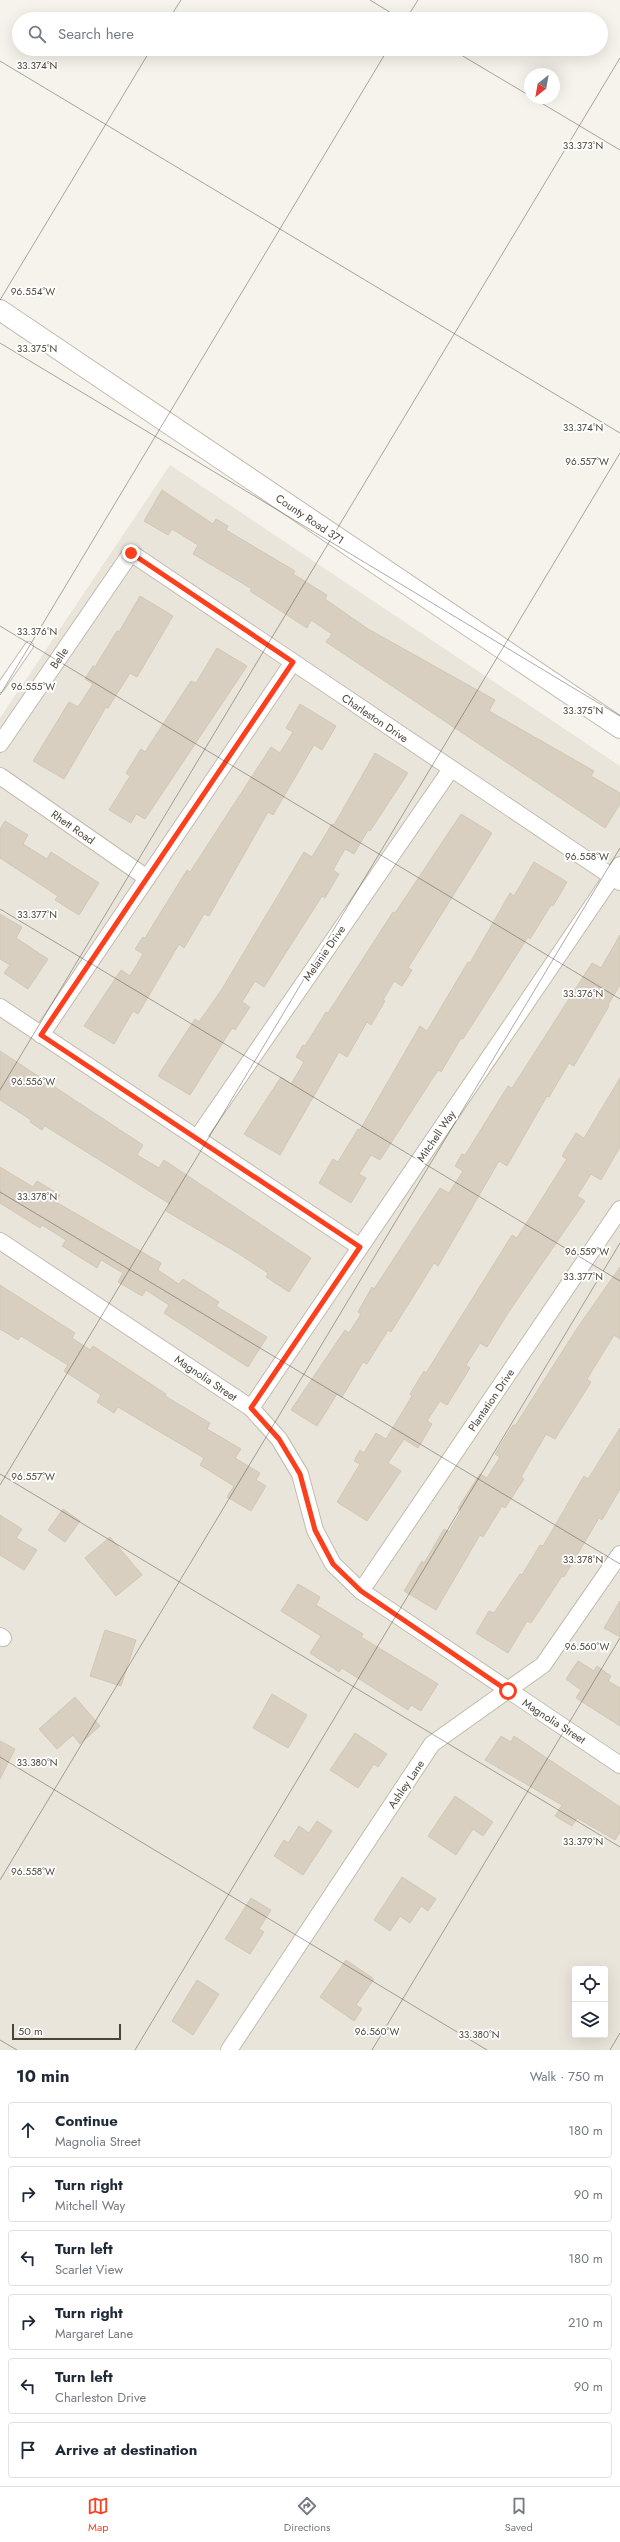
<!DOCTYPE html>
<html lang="en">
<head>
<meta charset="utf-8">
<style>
	body { margin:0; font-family:Jost,sans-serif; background:#f6f6f7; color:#1f2937 }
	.controls { position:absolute; right:12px; bottom:12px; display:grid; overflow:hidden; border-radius:4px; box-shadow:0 4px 16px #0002 }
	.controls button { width:36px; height:36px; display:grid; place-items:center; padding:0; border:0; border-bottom:1px solid #e0e1e3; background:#fff; color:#1f2937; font:20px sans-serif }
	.compass { position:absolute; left:524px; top:68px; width:36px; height:36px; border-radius:50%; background:#fff; box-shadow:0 4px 16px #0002; rotate:211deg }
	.scale { position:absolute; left:12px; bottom:10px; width:109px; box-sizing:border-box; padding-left:4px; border:2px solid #4b4439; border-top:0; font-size:11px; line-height:14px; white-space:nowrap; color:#4b4439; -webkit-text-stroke:3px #fff; paint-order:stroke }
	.stop { position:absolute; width:12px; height:12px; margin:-9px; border:3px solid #fc3f1d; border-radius:50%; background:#fff }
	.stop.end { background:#fc3f1d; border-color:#fff; box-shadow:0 1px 4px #0008 }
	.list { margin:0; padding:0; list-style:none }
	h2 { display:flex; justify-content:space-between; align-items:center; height:52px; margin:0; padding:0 16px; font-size:17px }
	h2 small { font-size:13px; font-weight:400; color:#747a83 }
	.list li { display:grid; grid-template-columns:26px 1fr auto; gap:12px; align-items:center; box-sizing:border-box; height:56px; margin:0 8px 8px; padding:0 8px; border:1px solid #e0e1e3; border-radius:4px }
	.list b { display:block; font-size:15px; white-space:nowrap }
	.list p { margin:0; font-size:13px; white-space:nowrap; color:#747a83 }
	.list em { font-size:13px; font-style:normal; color:#747a83 }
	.icon { flex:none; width:22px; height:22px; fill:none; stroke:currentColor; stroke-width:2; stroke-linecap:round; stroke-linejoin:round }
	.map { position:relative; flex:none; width:620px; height:2050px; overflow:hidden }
	.search { position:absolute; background:#fff; box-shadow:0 4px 16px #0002; left:12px; right:12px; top:12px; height:44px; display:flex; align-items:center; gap:10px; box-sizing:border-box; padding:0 14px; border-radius:22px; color:#747a83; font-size:15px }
	.sheet { height:436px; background:#fff }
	nav { display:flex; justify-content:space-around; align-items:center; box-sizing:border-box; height:56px; border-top:1px solid #e0e1e3; background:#fff; font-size:11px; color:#747a83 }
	nav a { display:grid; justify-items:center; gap:2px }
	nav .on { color:#fc3f1d }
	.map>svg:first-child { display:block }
	.residential { fill:#eae5da; fill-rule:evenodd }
	.building { fill:#d8cfc1; stroke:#d3c7b4 }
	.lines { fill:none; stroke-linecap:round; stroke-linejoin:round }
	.service-casing { stroke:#c2bbae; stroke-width:10 }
	.minor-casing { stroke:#c2bbae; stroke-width:18 }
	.tertiary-casing { stroke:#c2bbae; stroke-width:22 }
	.service { stroke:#fff; stroke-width:8 }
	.minor { stroke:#fff; stroke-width:16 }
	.tertiary { stroke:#fff; stroke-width:20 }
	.route { stroke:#fc3f1d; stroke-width:5 }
	.ticks { fill:none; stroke:#4b4439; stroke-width:1; stroke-opacity:0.45 }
	.labels { text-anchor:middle; stroke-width:3.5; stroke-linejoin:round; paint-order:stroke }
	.street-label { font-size:11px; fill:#4b4439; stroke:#fff }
	.ticks-label { font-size:10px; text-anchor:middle; fill:#4b4439; stroke:#fff; stroke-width:3.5; stroke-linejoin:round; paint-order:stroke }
</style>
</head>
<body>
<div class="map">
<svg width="620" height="2050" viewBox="0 0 620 2050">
	<rect width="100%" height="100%" fill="#f6f3ec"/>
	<path class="residential" d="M170,465L620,766V2050H0V718ZM575,1969H605V2035H575Z"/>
	<g class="building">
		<path d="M162,490L213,524L216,519L228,526L226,530L295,571L293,574L327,595L325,599L368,629L495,700L489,711L594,771L591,776L620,793V804L605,828L326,642L332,634L311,620L307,628L250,591L252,589L193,554L198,545L172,529L168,535L144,521Z"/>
		<path d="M140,596L173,616L137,677L130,673L108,708L106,707L64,779L33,761L69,702L78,707L93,684L85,679L93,666L95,667L117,631L119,632Z"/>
		<path d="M217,648L247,666L145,819L136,814L131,823L109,810L130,776L126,773L141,749L145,752L191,681L196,683Z"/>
		<path d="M300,704L336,726L322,750L314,745L273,815L268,812L209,916L204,914L184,948L179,944L138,1014L133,1011L114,1044L84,1026L121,970L130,976L143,954L135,949L143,937L145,938L187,870L190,872L271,747L280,753L293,732L286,728Z"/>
		<path d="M375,753L408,773L370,831L368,830L354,854L345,849L333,870L339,874L325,898L322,896L264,987L255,981L242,1002L250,1007L235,1030L232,1028L190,1095L158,1076L195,1019L199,1022L222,989L304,852L312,857L332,824L334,825Z"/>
		<path d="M461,814L492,833L408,968L412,970L402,986L394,981L383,1000L385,1001L371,1025L367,1022L347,1057L339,1052L280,1155L244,1134L281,1077L291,1084L304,1062L296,1057L303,1045L305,1046L326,1012L328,1013L393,912L395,913Z"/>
		<path d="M5,821L28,835L23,844L47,859L51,852L99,883L79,915L55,900L58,896L0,858V829Z"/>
		<path d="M534,862L567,882L553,906L551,905L530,939L528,937L463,1039L461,1038L441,1072L438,1070L380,1160L371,1155L359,1174L366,1178L351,1203L319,1183L333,1159L338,1162L358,1129L360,1130L420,1026L427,1031L468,962L470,963L510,893L514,896Z"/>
		<path d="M0,914L22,927L16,938L48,959L28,989L4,973L10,965L0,959Z"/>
		<path d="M620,935V985L608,1005L609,1006L574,1066L569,1063L549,1097L547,1096L507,1166L499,1161L438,1266L434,1263L391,1332L388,1330L367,1364L363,1362L342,1397L337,1394L317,1426L291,1410L345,1330L349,1333L361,1314L358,1312L372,1287L374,1289L440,1188L449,1193L463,1171L455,1166L462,1154L465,1155L508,1086L512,1088L592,963L601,968Z"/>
		<path d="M0,1051L143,1145L137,1155L159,1168L164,1160L311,1258L289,1292L266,1277L268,1273L236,1252L166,1211L170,1204L45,1126L42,1130L30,1122L31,1120L0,1100Z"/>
		<path d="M620,1078V1147L601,1180L591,1174L577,1196L585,1201L508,1313L487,1347L480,1343L466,1365L470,1368L447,1405L440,1401L427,1421L432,1424L418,1448L404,1439L388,1463L401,1471L367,1521L337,1502L360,1464L354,1461L360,1450L364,1453L376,1433L386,1439L412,1396L410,1394L424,1371L426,1373L512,1235L517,1238L567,1159L562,1156L576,1133L584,1138Z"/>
		<path d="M0,1167L33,1187L37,1181L60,1195L56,1202L161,1263L158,1270L179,1284L183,1279L219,1302L216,1306L267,1337L248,1367L164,1313L169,1305L146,1290L142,1296L118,1282L123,1273L101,1260L97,1268L62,1246L66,1240L42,1225L40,1228L0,1203Z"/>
		<path d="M620,1267V1339L614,1335L587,1379L591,1382L555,1439L546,1434L521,1477L524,1479L505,1508L502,1506L483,1537L480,1535L436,1610L404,1591L422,1561L424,1563L444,1529L449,1532L461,1511L458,1508L480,1474L487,1478L500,1457L495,1454L513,1425L515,1426L578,1327Z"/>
		<path d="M0,1285L75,1333L72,1338L90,1350L93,1346L166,1394L165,1396L210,1423L207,1429L241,1449L235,1458L260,1473L256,1480L266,1486L251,1511L227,1497L234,1486L200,1465L204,1458L118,1407L114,1413L97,1402L101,1395L64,1371L68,1365L21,1336L18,1340L0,1329Z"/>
		<path d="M620,1428V1489L602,1520L599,1518L564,1577L562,1576L531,1623L527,1621L508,1653L476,1633L489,1611L494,1613L520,1574L522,1575L540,1545L543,1546L584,1476L588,1479Z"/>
		<path d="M63,1509L80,1521L65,1542L48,1530Z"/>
		<path d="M0,1515L22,1529L16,1538L37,1550L24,1570L0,1555Z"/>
		<path d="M110,1537L142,1575L116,1596L85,1558Z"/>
		<path d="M298,1584L320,1597L316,1605L363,1634L361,1637L438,1684L421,1711L411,1705L408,1710L342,1668L339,1672L310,1653L321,1636L281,1611Z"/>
		<path d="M620,1601V1637L604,1628Z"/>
		<path d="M105,1630L136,1640L121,1686L90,1676Z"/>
		<path d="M578,1661L594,1671L597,1666L611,1676L608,1681L620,1688V1726L576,1698L581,1690L566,1679Z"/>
		<path d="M272,1694L307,1715L288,1748L253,1728Z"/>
		<path d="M75,1697L100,1726L80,1744L73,1735L57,1749L39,1729Z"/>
		<path d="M355,1733L387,1754L378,1767L374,1764L358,1788L330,1770Z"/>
		<path d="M501,1736L511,1742L514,1736L620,1807V1832L615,1840L577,1818L572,1826L555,1816L562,1805L485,1760Z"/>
		<path d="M0,1741L15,1749L0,1779Z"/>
		<path d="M455,1796L493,1822L483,1836L473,1829L456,1855L428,1836Z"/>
		<path d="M317,1821L332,1831L303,1875L274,1856L284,1840L288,1843L299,1826L309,1833Z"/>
		<path d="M402,1877L436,1899L428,1911L421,1906L410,1923L400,1916L390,1931L374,1920Z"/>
		<path d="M251,1898L271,1910L259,1929L264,1932L250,1954L225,1939Z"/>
		<path d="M346,1960L374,1979L356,2005L362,2009L354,2021L320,1997Z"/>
		<path d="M197,1980L219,1994L193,2035L172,2021Z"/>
	</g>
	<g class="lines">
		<g class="service-casing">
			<path id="service" d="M0,688L29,646"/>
		</g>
		<g class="minor-casing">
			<g id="minor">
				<path d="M0,744L131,553L620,882"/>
				<path d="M0,776L147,878"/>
				<path d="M0,1007L360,1247"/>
				<path d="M41,1035L293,662"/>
				<path d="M197,1138L451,769"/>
				<path d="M0,1241L251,1408L279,1439L300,1474L315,1530L333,1564L361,1591L620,1765"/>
				<path d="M251,1408L620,865"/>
				<path d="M361,1591L620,1209"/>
				<path d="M0,1636L3,1638"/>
				<path d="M229,2050L432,1744L543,1665L620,1554"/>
			</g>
		</g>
		<g class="tertiary-casing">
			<path id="tertiary" d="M0,310L620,728"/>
		</g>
		<use href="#service" class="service"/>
		<use href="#minor" class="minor"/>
		<use href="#tertiary" class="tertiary"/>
	</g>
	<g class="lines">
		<path class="route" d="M131,553L293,662L41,1035L360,1247L251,1408L279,1439L300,1474L315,1530L333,1564L361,1591L508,1691"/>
	</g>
	<path class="ticks" d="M370,0L401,19M169,19L181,0M406,19L418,0M451,49L530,96M0,61L620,433M533,98L620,150M0,300L151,49M0,343L620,716M0,626L620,999M0,695L388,49M0,909L620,1281M0,1090L620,58M0,1192L620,1564M0,1474L620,1847M0,1485L620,453M0,1757L487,2050M0,1880L620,848M0,2040L17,2050M135,2050L620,1243M372,2050L620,1638M610,2050L620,2033"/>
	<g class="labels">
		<g class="street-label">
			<text transform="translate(310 519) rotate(34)" y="4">County Road 371</text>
			<text transform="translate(59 658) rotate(-56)" y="4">Belle</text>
			<text transform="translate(375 718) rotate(34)" y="4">Charleston Drive</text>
			<text transform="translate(73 827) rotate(35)" y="4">Rhett Road</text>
			<text transform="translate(324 953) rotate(-55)" y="4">Melanie Drive</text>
			<text transform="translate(436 1136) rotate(-56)" y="4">Mitchell Way</text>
			<text transform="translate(206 1378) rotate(34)" y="4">Magnolia Street</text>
			<text transform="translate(491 1400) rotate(-56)" y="4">Plantation Drive</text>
			<text transform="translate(554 1721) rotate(33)" y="4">Magnolia Street</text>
			<text transform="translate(406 1784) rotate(-56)" y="4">Ashley Lane</text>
		</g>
	</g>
	<g class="ticks-label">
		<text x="37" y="69">33.374°N</text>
		<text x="583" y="149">33.373°N</text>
		<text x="33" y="295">96.554°W</text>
		<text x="37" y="352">33.375°N</text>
		<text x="583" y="431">33.374°N</text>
		<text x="587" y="465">96.557°W</text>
		<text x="37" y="635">33.376°N</text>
		<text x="33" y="690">96.555°W</text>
		<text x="583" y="714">33.375°N</text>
		<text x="587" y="860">96.558°W</text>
		<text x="37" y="918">33.377°N</text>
		<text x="583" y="997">33.376°N</text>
		<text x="33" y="1085">96.556°W</text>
		<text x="37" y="1200">33.378°N</text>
		<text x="587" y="1255">96.559°W</text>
		<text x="583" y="1280">33.377°N</text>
		<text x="33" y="1480">96.557°W</text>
		<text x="583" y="1563">33.378°N</text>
		<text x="587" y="1650">96.560°W</text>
		<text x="37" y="1766">33.380°N</text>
		<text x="583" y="1845">33.379°N</text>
		<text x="33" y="1875">96.558°W</text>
		<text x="377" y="2035">96.560°W</text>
		<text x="479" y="2038">33.380°N</text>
	</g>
</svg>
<div class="controls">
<button><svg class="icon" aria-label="locate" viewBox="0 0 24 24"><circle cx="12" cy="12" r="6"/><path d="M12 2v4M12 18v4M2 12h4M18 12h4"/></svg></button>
<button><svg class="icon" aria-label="layers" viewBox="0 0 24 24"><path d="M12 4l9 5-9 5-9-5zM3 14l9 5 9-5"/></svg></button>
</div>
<svg class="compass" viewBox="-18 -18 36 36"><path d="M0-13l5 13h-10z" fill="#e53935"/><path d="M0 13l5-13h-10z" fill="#747a83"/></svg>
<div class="scale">50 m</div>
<div class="stop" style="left:508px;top:1691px"></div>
<div class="stop end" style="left:131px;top:553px"></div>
<div class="search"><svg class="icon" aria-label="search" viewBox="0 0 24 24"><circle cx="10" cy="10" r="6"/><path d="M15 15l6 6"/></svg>Search here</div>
</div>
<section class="sheet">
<h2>10 min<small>Walk · 750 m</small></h2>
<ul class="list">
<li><svg class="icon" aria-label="ahead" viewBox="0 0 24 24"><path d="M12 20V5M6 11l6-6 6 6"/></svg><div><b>Continue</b><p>Magnolia Street</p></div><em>180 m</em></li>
<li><svg class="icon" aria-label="right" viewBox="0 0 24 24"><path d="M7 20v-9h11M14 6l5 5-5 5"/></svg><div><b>Turn right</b><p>Mitchell Way</p></div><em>90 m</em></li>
<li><svg class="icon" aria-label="left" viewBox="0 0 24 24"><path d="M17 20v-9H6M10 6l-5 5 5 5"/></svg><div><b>Turn left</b><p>Scarlet View</p></div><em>180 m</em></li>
<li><svg class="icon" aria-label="right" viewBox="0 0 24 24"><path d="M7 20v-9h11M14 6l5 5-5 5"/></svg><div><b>Turn right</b><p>Margaret Lane</p></div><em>210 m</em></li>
<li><svg class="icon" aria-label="left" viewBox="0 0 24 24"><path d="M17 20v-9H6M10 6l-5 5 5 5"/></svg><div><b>Turn left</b><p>Charleston Drive</p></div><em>90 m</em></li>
<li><svg class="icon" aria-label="arrive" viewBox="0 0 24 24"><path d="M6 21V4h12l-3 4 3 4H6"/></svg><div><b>Arrive at destination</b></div></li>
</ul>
</section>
<nav>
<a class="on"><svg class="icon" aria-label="map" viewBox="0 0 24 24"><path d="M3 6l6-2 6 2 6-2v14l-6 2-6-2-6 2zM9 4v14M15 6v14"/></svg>Map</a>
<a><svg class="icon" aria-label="directions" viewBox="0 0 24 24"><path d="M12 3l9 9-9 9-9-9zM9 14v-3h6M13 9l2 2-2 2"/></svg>Directions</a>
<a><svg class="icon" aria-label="saved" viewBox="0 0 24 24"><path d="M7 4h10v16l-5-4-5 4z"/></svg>Saved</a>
</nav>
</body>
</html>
